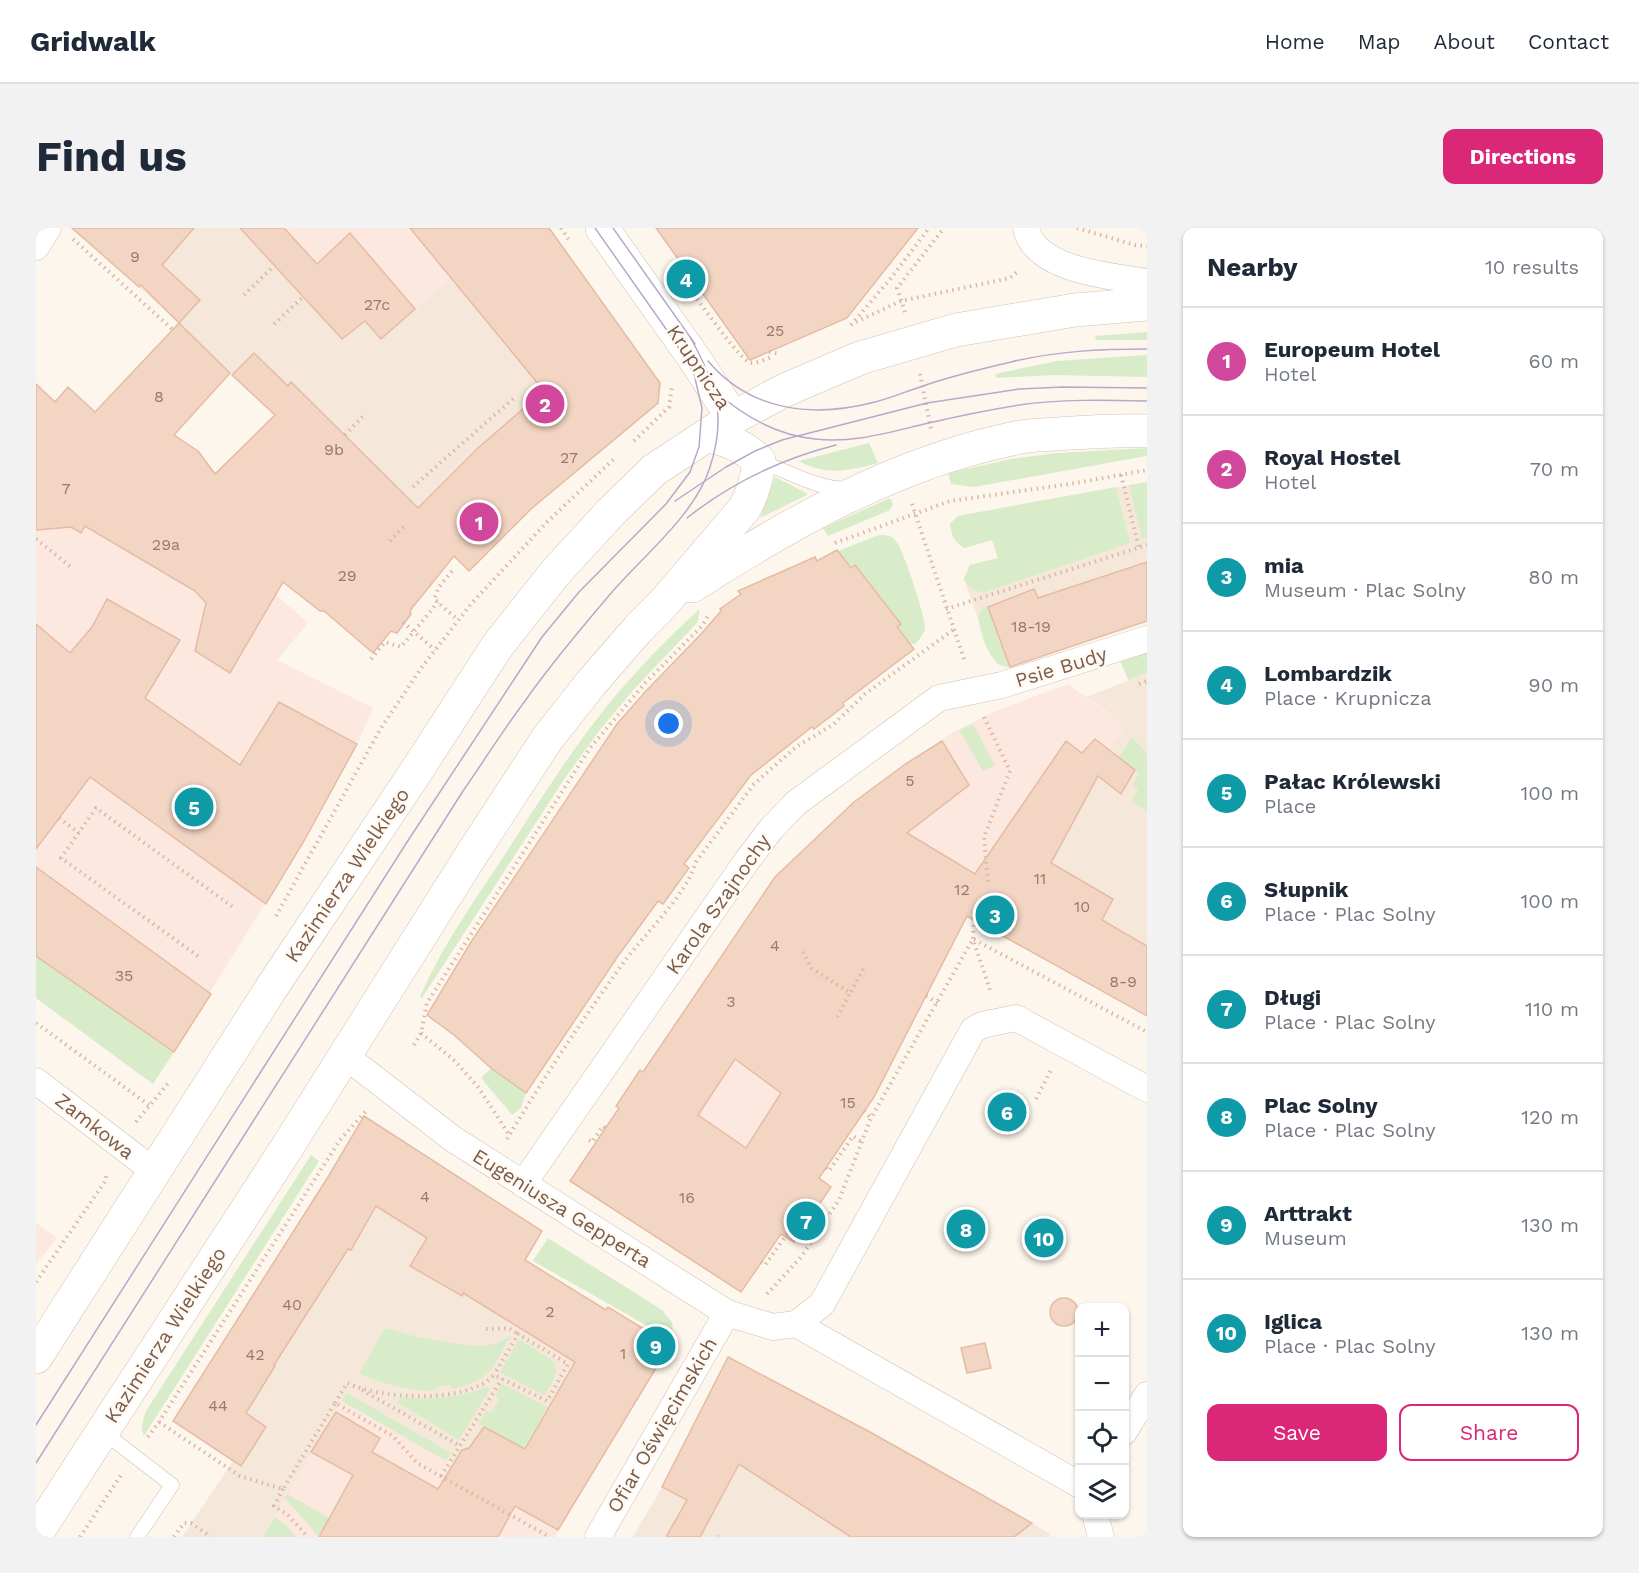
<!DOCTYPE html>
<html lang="en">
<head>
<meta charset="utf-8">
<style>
	body { margin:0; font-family:"Work Sans",sans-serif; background:#f2f2f3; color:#1f2937 }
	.controls { position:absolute; right:18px; bottom:18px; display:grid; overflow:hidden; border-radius:12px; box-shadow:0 2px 4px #0004 }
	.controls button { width:54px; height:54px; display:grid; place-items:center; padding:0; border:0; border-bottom:2px solid #e0e1e3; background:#fff; color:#1f2937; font:30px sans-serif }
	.you { position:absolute; left:633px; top:496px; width:21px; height:21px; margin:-15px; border:4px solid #fff; border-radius:50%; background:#1a73e8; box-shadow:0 0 0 9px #1a73e833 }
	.badge { display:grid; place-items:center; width:39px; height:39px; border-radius:50%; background:#db2777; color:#fff; font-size:20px; font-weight:700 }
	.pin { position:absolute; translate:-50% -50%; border:3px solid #fff; box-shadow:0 2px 6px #0006 }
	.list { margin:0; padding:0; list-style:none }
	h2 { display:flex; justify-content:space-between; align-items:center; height:78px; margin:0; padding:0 24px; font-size:26px }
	h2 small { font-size:20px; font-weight:400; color:#747a83 }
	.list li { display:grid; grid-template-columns:39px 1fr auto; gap:18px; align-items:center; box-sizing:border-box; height:108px; padding:0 24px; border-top:2px solid #e0e1e3 }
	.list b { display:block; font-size:22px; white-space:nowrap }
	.list p { margin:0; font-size:20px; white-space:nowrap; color:#747a83 }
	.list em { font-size:20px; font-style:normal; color:#747a83 }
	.actions { display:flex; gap:12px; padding:18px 24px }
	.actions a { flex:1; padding:14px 0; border:2px solid #db2777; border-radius:12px; text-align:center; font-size:21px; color:#db2777 }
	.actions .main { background:#db2777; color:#fff }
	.icon { flex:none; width:33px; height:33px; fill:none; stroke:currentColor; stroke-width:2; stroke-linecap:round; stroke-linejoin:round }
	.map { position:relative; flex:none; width:1111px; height:1309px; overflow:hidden; border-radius:12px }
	header { display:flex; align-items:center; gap:36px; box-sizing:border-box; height:84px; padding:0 30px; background:#fff; border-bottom:2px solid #e0e1e3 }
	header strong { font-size:28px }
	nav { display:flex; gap:33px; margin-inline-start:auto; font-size:21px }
	.intro { display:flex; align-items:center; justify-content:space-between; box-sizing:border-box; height:144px; padding:0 36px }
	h1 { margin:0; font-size:42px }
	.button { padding:15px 27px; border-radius:12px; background:#db2777; color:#fff; font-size:21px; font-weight:700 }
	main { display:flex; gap:36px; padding:0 36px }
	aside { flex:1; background:#fff; border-radius:12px; box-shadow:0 2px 4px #0004 }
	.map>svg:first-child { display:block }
	.residential { fill:#f5e8da }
	.commercial { fill:#fde8e0 }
	.green { fill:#d8ecc9 }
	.building { fill:#f3d5c3; stroke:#e6bba3; stroke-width:1.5; fill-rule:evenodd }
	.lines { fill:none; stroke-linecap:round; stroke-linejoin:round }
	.lane-casing { stroke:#d1beb0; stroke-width:15 }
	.street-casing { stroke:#d1beb0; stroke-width:27 }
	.secondary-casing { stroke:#d6c0b0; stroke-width:34 }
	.path { stroke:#d9b8a5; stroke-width:4; stroke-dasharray:1.5 4.5; stroke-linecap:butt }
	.lane { stroke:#fff; stroke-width:14 }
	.street { stroke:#fff; stroke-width:26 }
	.secondary { stroke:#fff; stroke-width:33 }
	.tram { stroke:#b9a8c9; stroke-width:1.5 }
	.labels { text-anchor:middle; stroke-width:5; stroke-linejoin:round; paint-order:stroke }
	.number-label { font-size:16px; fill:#987a6a }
	.street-label { font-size:20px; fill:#7a5c4d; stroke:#fffaf3 }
</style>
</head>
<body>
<header>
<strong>Gridwalk</strong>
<nav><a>Home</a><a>Map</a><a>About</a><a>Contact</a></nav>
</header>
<div class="intro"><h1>Find us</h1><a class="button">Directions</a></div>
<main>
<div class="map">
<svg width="1111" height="1309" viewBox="0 0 1111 1309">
	<rect width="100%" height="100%" fill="#fdf6ec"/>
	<g class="residential">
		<path d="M55,0H248L345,111L414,50L505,86L594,198L495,281L433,343L418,329L403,345L143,95L47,9Z"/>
		<path d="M1111,254V393L974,439L961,436L955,427L928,351L934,337L962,330L956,312L928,320L917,310L914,296L922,288Z"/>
		<path d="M1111,445V788L947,697L963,612L1030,513L1046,525L1073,485L1050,469Z"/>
		<path d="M330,889L506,1003L489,1032L570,1082L572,1079L634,1117L595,1182L533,1144L489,1221L438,1219L418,1236L306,1173L227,1309H146L197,1233L137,1193L280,967L295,950L292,948L327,890Z"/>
		<path d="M692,1129L834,1205H838L837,1207L846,1211V1210L849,1213L1015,1306L1013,1309H597L626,1259Z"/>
	</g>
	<g class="commercial">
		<path d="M248,0H514L624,155L622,175L594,198L505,87L471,117L414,50L345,111Z"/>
		<path d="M0,156L272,395L241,432L337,480L321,517L268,613L117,856L0,770Z"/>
		<path d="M1032,456L1072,485L1089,500L1072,521L1059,511L1046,525L1030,513L990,571L963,611L932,688L783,950L795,959L758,1014L745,1006L705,1063L580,878L604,842L607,843L739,649L829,567L877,530L918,504L959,483Z"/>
		<path d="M0,995L21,1010L0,1036Z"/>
		<path d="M306,1173L418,1236L426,1222L437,1219V1215L448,1199L549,1257L519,1309H227Z"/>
	</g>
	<g class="green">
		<path d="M1111,104V112H1060L1059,108Z"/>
		<path d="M1111,127V149L1016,147L960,150L959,146L1021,133Z"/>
		<path d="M833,215L842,235C812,243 791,248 763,233Z"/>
		<path d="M1111,220V228L938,259L915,256L912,245L975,231L1021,225Z"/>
		<path d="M739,249L770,265L771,267L724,290Z"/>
		<path d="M1111,254V309L1106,311L1093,257Z"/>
		<path d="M1080,259L1094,315L950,364C939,364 933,361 928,351L934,337L962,330L956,312L928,320C918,314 916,307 914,296L922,288Z"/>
		<path d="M854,270L857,276L854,282L792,308L787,300Z"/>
		<path d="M843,307C849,307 856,307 860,313C867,321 890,390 889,400C888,406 884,411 879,416H874L862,399L865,396L853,384L854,382L848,373H845L831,351L828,352L824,346L825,345L820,338L816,340L813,336L811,337L802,323Z"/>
		<path d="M952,379L974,439C953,439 945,407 942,389L946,381Z"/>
		<path d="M664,381L661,395L599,460L563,503L529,550L386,770L384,769C403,724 432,682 460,640C488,597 515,554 545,512C580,464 620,420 664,381Z"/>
		<path d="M1111,422V445L1092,452L1084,432Z"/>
		<path d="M937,496L959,537L947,543L923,502Z"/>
		<path d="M1096,509L1111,526V583L1095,573L1102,562L1097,557L1103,545L1083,530Z"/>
		<path d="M0,728L138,824L117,856L0,770Z"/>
		<path d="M455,840L490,865L485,880L476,887L445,850Z"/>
		<path d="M275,927L283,933L108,1208C104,1200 107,1191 110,1183Z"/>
		<path d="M512,1010L626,1082L636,1094L638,1113L497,1033Z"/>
		<path d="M349,1100L385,1110L435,1118H449L464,1114L475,1107C455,1142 457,1151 416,1161L414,1157L400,1159L401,1163C373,1163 349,1156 323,1146Z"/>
		<path d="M483,1111L516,1132C525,1145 515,1156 508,1168L464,1144Z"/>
		<path d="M466,1156L512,1179L489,1221L443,1196L450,1183L455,1185L463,1171L459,1168Z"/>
		<path d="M451,1159L454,1161L423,1212L361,1174L364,1169C395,1173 421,1170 451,1159Z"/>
		<path d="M311,1165L415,1225L410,1233L306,1173Z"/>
		<path d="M251,1266L293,1290L283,1309L249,1270Z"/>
		<path d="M239,1289L249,1296L260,1309H227Z"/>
	</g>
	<g class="building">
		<path d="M36,0H158L126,37L164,72L143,95L105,57L103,59Z"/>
		<path d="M204,0H248L281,36L314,5L379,81L345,111L329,93L306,111Z"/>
		<path d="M374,0H513L624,155L622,175L495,281L433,343L418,328L376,380L374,383L375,386L361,405L355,403L337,425L288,383H284L247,354L194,445L159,423L170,375L159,363L49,298L45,305L35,299L0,302V156L19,174L32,159L59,184L143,95L194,145L138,207L162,223L179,246L239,187L196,147L218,125L252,158L255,154L382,280L442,220L508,163Z"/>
		<path d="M620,0H882L811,90L714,132Z"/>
		<path d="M801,322L815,340L819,337L865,396L861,399L878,421L807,475L808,478L778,501L776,499L715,547L648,636L653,640L627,676L622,673L582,728L490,865L455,840L418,807L391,787L435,714L581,496L609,464L666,405L685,383L684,381L705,366L702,363L779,329L781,333Z"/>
		<path d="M1111,334V393L974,439L952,379L998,361L1002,370Z"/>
		<path d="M71,371L144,412L109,470L204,537L243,474L321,516L268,613L230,676L54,549L0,621V396L34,425L56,399Z"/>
		<path d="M1059,511L1099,542L1085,566L1062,548L1015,635L1077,671L1066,692L1111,718V788L931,688L838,869L783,950L795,959L758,1014L745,1006L705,1064L534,953L583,880L580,878L604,842L607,844L739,649L818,574L868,537L906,513L933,557L871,605L939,646L1030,513L1046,525ZM699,831L745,865L710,920L662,887Z"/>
		<path d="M0,639L175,766L138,824L0,728Z"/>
		<path d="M328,888L506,1003L489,1032L570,1082L572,1079L634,1117L522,1302L479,1278L462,1309H283L317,1247L275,1224L300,1184L344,1210L336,1224L402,1261L426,1222L433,1220L448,1199L489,1221L539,1134L427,1065L426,1068L374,1038L391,1010L340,978L315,1022L312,1021L238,1137L239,1138L210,1185L230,1199L205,1238L137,1193L292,949Z"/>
		<circle cx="1028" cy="1084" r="14"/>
		<path d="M949,1115L955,1140L931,1145L925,1120Z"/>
		<path d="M692,1129L834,1204L996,1295L978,1309H815L703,1236L664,1309H630L651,1272L626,1259Z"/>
	</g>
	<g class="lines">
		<g class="lane-casing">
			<g id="lane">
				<path d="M723,233C752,243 780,261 812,261"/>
				<path d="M66,1203L136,1257L101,1309"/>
			</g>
		</g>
		<g class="street-casing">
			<g id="street">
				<path d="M990,0C999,43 1076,48 1111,54"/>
				<path d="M0,19L12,0"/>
				<path d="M308,827L417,911L691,1085L737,1099L760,1096"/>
				<path d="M0,853L118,943"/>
				<path d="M487,956L710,634L735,601L760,575L903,470L966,457L1111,411"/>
				<path d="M760,1096L786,1076L937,802L946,797L980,790L1111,861"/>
				<path d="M760,1096L1044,1257"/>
				<path d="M1088,1204L1111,1167"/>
				<path d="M1059,1286L1065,1309"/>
				<path d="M562,1309L691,1085"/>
			</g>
		</g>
		<g class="secondary-casing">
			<g id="secondary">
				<path d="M566,0L658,130L697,190"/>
				<path d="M656,358C756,294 861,234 980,210C993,207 1007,207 1020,206C1051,204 1081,202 1111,203"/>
				<path d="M0,1129L236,759L379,545L462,417L519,345L574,285L618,242L697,190L749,162L824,130L920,102L1039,82L1111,76"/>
				<path d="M0,1306L250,921L434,629L511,511L556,454L602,401L626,377L708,281C717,267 721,249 723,233C708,218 691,211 671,208"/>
			</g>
		</g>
		<g class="path">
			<path d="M525,0L535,15"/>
			<path d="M1041,0L1099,17L1111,18"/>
			<path d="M37,11L137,102"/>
			<path d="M636,37C648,52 701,129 713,134C719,137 729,131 736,129"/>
			<path d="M208,67L238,38"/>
			<path d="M869,84L861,60L908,0"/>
			<path d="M820,94L865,73L974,50L983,42"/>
			<path d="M238,96L267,69"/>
			<path d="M815,97L855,50L893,0"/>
			<path d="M733,124L744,126"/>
			<path d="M884,146L895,201"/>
			<path d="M309,207L329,186"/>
			<path d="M598,213L633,179L636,158"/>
			<path d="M1085,247L1103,320"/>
			<path d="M377,259L478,170"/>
			<path d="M876,276L929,434"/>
			<path d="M0,311L35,339"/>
			<path d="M354,313L370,296"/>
			<path d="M799,315L914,273L1034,256L1111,242"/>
			<path d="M416,343L403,359L398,371L422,392"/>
			<path d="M910,381L1111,317"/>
			<path d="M367,394L399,422"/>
			<path d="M335,431L349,414L365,419L402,374"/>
			<path d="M1103,456L1111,453"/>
			<path d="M948,489L974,543L948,609L952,654"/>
			<path d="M23,590L43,605"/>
			<path d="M240,688L345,500L386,439L435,376L511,294L579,230"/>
			<path d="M938,691L937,711L955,765"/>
			<path d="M767,724L775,740L814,765L828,740"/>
			<path d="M162,728L25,630L60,580L197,679"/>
			<path d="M890,768L902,775"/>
			<path d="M801,789L814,765"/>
			<path d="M0,795L113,877"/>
			<path d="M385,805L419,833L442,859L474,908"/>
			<path d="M378,817L385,805L391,775L554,520L610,454L666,398L672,388"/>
			<path d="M1000,871L1015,842"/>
			<path d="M828,883L835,890"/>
			<path d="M100,894L134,853"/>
			<path d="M471,911C507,851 546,792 588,734C609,705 650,668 660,634L718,556L760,519L798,496L829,466L917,402"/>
			<path d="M553,912L556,914L567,898L569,900"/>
			<path d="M790,940L793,943L817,908L826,914"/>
			<path d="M751,996L776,1012"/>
			<path d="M725,1034L729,1037L756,999"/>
			<path d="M0,1054L70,952V944"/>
			<path d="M731,1066L765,1029L803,972L835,890L937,711L1111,804"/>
			<path d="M450,1101L473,1100L482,1106"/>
			<path d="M326,1162L424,1218"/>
			<path d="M299,1175L311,1155C345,1171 430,1177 458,1147L511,1173L532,1136L482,1106L458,1147"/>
			<path d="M123,1194L204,1248L247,1261L299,1175L357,1208L381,1235L514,1309"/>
			<path d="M112,1209L123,1194L304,912L330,883L332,884"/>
			<path d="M405,1248L466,1151"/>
			<path d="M247,1261L238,1278L252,1287L272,1309"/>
			<path d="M44,1309L85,1247"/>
			<path d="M138,1309L148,1295H155L175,1309"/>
			<path d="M682,1309H683"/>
		</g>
		<use href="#lane" class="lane"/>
		<use href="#street" class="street"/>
		<use href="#secondary" class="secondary"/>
		<g class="tram">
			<path d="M559,0L642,118"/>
			<path d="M577,0L659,116"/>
			<path d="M672,133C715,184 778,190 839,174C855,170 871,163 887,158C915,148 945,141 975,134C1020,123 1065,121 1111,121"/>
			<path d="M678,162C707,188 740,207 779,211C817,216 857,203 893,195C922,188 952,182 983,177C1025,171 1068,172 1111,173"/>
			<path d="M639,273L690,239L719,223L746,212L891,175L983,161L1027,159L1111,160"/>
			<path d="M651,290C695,255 745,231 800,217"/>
			<path d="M0,1197L373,611L506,409L543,364L630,276L654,244L663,219L666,180L658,146L637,111"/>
			<path d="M0,1235L427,563C448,533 467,502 489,473C514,437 543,403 571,370C604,330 659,288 674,239C691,187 680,155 654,109"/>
		</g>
	</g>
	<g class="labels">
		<g class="number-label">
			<text x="99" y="34">9</text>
			<text x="341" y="82">27c</text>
			<text x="739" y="108">25</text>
			<text x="123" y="174">8</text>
			<text x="298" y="227">9b</text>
			<text x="533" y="235">27</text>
			<text x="30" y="266">7</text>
			<text x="130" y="322">29a</text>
			<text x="311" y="353">29</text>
			<text x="995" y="404">18-19</text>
			<text x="874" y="558">5</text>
			<text x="1004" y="656">11</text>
			<text x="926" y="667">12</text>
			<text x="1046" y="684">10</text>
			<text x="739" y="723">4</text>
			<text x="88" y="753">35</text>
			<text x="1087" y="759">8-9</text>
			<text x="695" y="779">3</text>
			<text x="812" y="880">15</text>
			<text x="389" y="974">4</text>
			<text x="651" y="975">16</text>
			<text x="256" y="1082">40</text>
			<text x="514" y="1089">2</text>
			<text x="587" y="1131">1</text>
			<text x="219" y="1132">42</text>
			<text x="182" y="1183">44</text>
		</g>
		<g class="street-label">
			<text transform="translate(663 139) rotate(56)" y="7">Krupnicza</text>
			<text transform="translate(1025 439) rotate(-17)" y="7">Psie Budy</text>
			<text transform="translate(311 647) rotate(-56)" y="7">Kazimierza Wielkiego</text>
			<text transform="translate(682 676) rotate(-55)" y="7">Karola Szajnochy</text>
			<text transform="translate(59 898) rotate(38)" y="7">Zamkowa</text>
			<text transform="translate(526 980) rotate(32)" y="7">Eugeniusza Gepperta</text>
			<text transform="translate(129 1107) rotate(-57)" y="7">Kazimierza Wielkiego</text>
			<text transform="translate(626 1197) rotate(-60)" y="7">Ofiar Oświęcimskich</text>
		</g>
	</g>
</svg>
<div class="controls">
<button>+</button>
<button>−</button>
<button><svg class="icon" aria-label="locate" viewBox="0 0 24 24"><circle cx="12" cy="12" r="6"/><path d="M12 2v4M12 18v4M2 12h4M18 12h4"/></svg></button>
<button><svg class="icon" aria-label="layers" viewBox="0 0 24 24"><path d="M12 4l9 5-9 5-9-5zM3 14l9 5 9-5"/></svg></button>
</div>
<div class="you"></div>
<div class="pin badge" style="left:443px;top:294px;background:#d1479c">1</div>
<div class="pin badge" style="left:509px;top:176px;background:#d1479c">2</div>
<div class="pin badge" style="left:959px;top:687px;background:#0f9aa8">3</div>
<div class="pin badge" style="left:650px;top:51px;background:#0f9aa8">4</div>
<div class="pin badge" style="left:158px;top:579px;background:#0f9aa8">5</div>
<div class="pin badge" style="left:971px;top:884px;background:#0f9aa8">6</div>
<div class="pin badge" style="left:770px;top:993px;background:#0f9aa8">7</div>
<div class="pin badge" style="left:930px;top:1001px;background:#0f9aa8">8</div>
<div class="pin badge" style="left:620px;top:1118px;background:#0f9aa8">9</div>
<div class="pin badge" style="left:1008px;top:1010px;background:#0f9aa8">10</div>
</div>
<aside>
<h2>Nearby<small>10 results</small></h2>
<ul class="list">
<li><span class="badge" style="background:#d1479c">1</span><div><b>Europeum Hotel</b><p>Hotel</p></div><em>60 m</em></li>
<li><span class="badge" style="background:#d1479c">2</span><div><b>Royal Hostel</b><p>Hotel</p></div><em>70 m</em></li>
<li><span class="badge" style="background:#0f9aa8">3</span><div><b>mia</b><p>Museum · Plac Solny</p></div><em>80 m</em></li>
<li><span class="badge" style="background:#0f9aa8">4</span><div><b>Lombardzik</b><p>Place · Krupnicza</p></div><em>90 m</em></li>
<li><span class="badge" style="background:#0f9aa8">5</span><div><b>Pałac Królewski</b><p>Place</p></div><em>100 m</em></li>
<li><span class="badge" style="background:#0f9aa8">6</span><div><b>Słupnik</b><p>Place · Plac Solny</p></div><em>100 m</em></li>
<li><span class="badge" style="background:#0f9aa8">7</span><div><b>Długi</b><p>Place · Plac Solny</p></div><em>110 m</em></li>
<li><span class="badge" style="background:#0f9aa8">8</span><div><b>Plac Solny</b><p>Place · Plac Solny</p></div><em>120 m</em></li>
<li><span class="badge" style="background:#0f9aa8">9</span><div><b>Arttrakt</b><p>Museum</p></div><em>130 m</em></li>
<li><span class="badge" style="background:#0f9aa8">10</span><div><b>Iglica</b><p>Place · Plac Solny</p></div><em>130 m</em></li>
</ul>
<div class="actions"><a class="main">Save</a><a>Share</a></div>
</aside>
</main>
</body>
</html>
